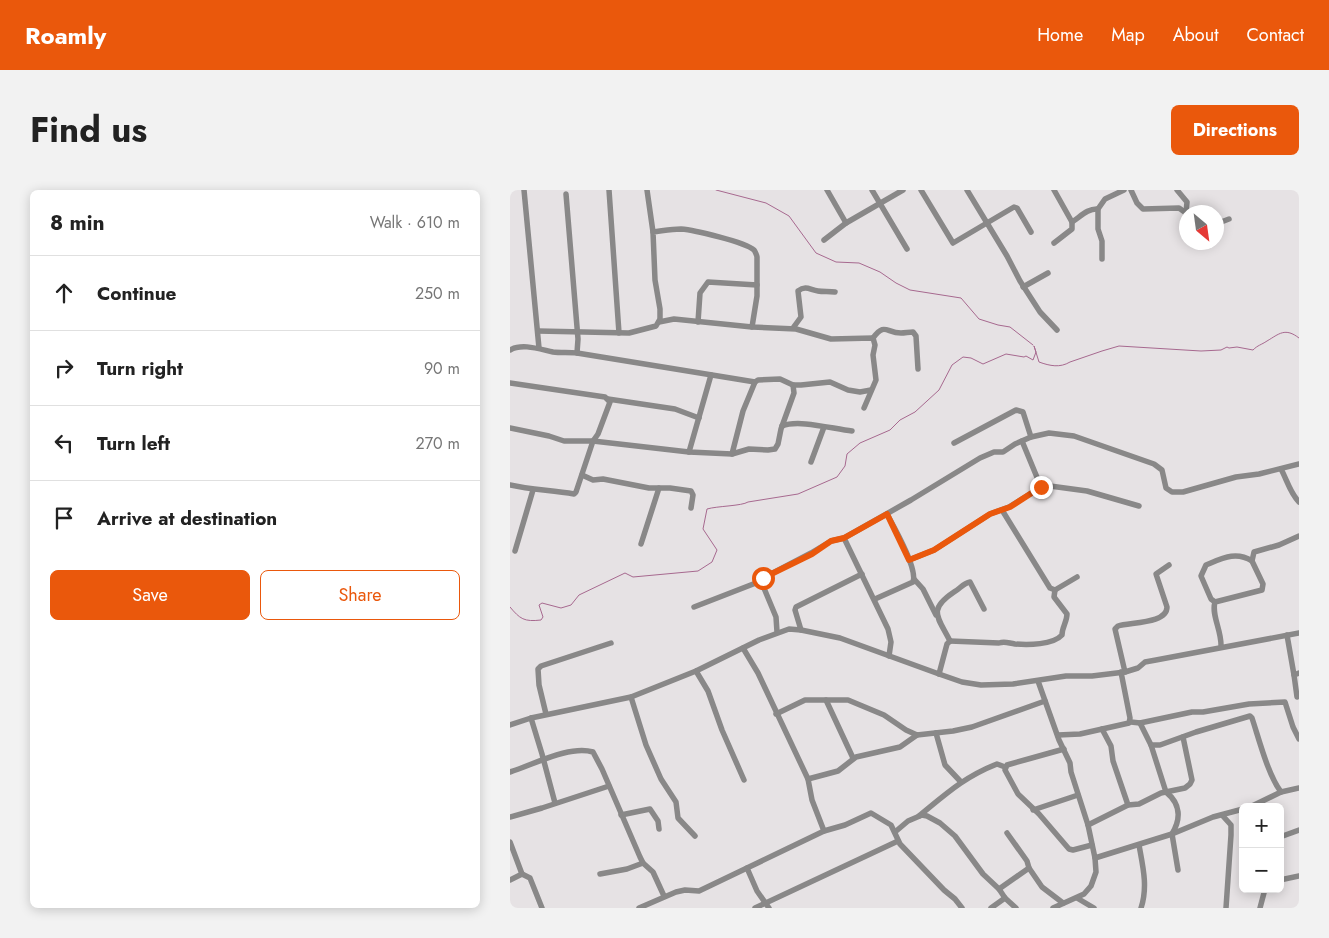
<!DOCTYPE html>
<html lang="en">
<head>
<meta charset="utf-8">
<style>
	body { margin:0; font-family:Jost,sans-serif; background:#f2f2f2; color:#222 }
	.controls { position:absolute; right:15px; bottom:15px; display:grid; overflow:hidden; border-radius:8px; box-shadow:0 2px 12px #0003 }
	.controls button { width:45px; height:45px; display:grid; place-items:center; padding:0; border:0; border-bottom:1px solid #e0e0e0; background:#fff; color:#222; font:25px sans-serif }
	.compass { position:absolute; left:669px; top:15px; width:45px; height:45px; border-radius:50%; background:#fff; box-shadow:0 2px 12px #0003; rotate:151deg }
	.stop { position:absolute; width:15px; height:15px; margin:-11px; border:4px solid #ea580c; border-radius:50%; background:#fff }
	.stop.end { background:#ea580c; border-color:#fff; box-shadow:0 1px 5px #0008 }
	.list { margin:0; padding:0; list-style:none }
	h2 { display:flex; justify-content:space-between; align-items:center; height:65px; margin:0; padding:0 20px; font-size:21px }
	h2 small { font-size:16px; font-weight:400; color:#767676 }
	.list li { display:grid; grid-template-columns:32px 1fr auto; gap:15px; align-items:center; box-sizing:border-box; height:75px; padding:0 20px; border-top:1px solid #e0e0e0 }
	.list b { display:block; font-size:19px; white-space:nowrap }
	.list em { font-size:16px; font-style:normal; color:#767676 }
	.actions { display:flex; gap:10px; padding:15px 20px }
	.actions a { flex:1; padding:11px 0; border:1px solid #ea580c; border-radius:8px; text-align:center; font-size:18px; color:#ea580c }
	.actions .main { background:#ea580c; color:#fff }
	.icon { flex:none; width:28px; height:28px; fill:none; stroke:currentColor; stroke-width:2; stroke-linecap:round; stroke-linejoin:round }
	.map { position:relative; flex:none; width:789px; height:718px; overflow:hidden; border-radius:8px }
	header { display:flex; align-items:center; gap:30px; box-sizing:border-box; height:70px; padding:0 25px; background:#ea580c; color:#fff }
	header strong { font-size:24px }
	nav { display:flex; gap:28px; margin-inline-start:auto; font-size:18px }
	.intro { display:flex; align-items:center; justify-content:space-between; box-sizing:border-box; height:120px; padding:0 30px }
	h1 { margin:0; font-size:35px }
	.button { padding:12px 22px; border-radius:8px; background:#ea580c; color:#fff; font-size:18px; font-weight:700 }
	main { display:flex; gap:30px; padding:0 30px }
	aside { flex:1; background:#fff; border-radius:8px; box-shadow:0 2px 12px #0003 }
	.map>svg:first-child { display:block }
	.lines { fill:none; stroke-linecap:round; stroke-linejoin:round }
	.stream { stroke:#a7698f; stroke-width:1 }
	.minor { stroke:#898888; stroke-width:5.5 }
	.route { stroke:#ea580c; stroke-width:6 }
</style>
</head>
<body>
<header>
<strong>Roamly</strong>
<nav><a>Home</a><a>Map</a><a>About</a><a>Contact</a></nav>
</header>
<div class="intro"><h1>Find us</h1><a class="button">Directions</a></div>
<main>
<aside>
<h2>8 min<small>Walk · 610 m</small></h2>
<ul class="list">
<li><svg class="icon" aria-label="ahead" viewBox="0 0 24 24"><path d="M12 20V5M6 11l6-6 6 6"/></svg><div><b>Continue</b></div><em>250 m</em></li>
<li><svg class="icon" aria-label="right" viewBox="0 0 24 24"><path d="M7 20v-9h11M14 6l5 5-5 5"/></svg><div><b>Turn right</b></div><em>90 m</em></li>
<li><svg class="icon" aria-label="left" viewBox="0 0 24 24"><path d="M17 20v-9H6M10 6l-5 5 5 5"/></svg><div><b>Turn left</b></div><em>270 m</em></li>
<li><svg class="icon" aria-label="arrive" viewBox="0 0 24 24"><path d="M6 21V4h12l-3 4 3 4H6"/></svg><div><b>Arrive at destination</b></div></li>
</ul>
<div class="actions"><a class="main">Save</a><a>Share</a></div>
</aside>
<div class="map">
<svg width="789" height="718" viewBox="0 0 789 718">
	<rect width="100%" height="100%" fill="#e6e2e4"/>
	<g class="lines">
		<g class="stream">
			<path d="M206,0L256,13L279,26L306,63L326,72L349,73L370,82L386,93L400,100L451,108L469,129L488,135L500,137L523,155"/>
			<path d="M0,417C10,429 14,432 31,430L33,427L29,415L32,413L51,418L61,415L69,405L115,383L123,387L188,381L202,372L207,360L193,339L197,319C207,316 232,316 238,312L288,304L327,287L335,276L337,264L350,253L380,240L390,230L405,222L429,200L442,175L453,167L461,168L473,174L496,164L514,167L516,166L523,170L526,162L524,156L529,172C540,176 550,178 560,172L592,161L609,156L691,161L711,160L717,157L719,158L727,157L743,160C748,155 751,155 757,151C769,144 775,137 789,148"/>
		</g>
		<g class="minor">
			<path d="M14,0L29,158"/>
			<path d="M99,0L109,143"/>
			<path d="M137,0L143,42"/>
			<path d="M317,0L336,33"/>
			<path d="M362,0L397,59"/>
			<path d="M411,0L443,53L504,17L507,18L521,42"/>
			<path d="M457,0L497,66L510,91L530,122L547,140"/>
			<path d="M544,0L562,32"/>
			<path d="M621,0L627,13L633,19L669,18L676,23"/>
			<path d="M667,0L677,12L676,23"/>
			<path d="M56,4L68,149L67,163"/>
			<path d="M706,34L719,29"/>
			<path d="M314,50L336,33L393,0"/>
			<path d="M544,53L562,39V32C570,27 578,18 588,19"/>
			<path d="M592,69V51L588,39V19L595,9L614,0"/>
			<path d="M513,97L538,83"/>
			<path d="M149,132L164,129L242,137"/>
			<path d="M188,132L190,103L198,92L247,95"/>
			<path d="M283,138L291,127L288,101C296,95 300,100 308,101C313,102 320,101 325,102"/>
			<path d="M28,141L119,143L146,136L150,129V119L145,90L143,42C152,41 161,39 171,39C184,40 235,52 244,60C245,61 247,66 247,67V106L242,137L286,139L321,149L363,148L365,155L363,165L366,190L354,218"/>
			<path d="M363,148C375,132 376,143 391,143C395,143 399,142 403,142L406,146L408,179"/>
			<path d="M0,160C12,153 29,159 43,162C51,163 59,162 67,163L245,192"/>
			<path d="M0,193L95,207L100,212L88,244L83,251L66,302L64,304C42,300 21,300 0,295"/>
			<path d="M98,209L165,219L189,228"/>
			<path d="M272,236C289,229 323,239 342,241"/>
			<path d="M0,238L39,246L54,251H83L179,262L222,264L239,259L258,260L265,259L268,254L271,239L284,203L283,195"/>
			<path d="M512,251L531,297"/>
			<path d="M444,253L506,220L513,222L521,247"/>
			<path d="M179,262L201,185"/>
			<path d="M222,264L233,221L245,192L248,190L270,189L283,195H291L320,192L338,200L350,202L361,200"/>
			<path d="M301,272L314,237"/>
			<path d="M771,279C777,290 780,303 789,312"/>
			<path d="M72,285L83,290L93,289L139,298H160L181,301L183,305L181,318"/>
			<path d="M492,320L540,398L545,400L567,387"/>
			<path d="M334,348L378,439L381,452L379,466"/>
			<path d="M131,354L149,298"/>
			<path d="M5,361L23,300"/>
			<path d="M399,370L424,360L480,324L499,317L531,297L540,296L577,301L629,316"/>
			<path d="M404,389L413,399L426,425"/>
			<path d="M365,409L403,392C408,379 384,337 377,324"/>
			<path d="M705,412L701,409L691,386L696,375C713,368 726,361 742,371"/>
			<path d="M184,417L251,391"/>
			<path d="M291,440L285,420L286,417L352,384"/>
			<path d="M267,442L266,427L251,391L253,388L301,363L321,351L334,348L401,310L470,268L484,262H493L505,254L521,247L539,243L564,246L644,274L652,280L656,298L662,302H673L726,287L749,284L789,274"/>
			<path d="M777,445L784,485"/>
			<path d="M440,451L489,453C495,451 498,453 505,454C518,455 543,455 552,445C552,437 557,432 557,424L544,407L545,400"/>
			<path d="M440,451C428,427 417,420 444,402C450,399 453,393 460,392L474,419"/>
			<path d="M711,457C712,441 701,425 705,412L752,400L753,394L742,371L744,362L769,355L789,346"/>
			<path d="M233,458L248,483L298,589L302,610L314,641"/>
			<path d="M186,481L198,501L212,540L234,590"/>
			<path d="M615,482L605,439L608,436C620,432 657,434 657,417L646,384L659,375"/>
			<path d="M429,484L437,454L440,451"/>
			<path d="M528,491L549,550L560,573L561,582L578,635L585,668L586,682L581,696L574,704L543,718"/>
			<path d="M121,507L136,555L151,589L166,612L168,628L185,646"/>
			<path d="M787,507L784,485L789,483"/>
			<path d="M316,510L343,568"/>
			<path d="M36,524L29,495L28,479L31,476L101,453"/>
			<path d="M266,524L295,510H338L374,525L396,540L407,545L443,541L462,537L535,511"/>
			<path d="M21,528L32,564L45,613"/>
			<path d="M621,532L630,533L682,522H693L739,514L775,512L783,537L789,549"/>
			<path d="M630,533L641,555H650L686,542L740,526L742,528C749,549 758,585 771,602"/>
			<path d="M0,535L21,528L121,507L186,481L249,450L279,439L291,440L330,448L429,484L452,492L471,495L503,494L556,486H582L615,482L628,478L635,472L646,470L789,443"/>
			<path d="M592,539L601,556L603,571L618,615"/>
			<path d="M426,543L435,575L451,592"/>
			<path d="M548,545L570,544L619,533L620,528L611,482"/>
			<path d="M641,555L656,602C671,614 671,629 662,644L668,680"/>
			<path d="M554,559L497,575L495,580L508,604L529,624L559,659L563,660L582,655"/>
			<path d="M0,582C23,575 59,555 83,562L92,579L130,667L133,673L143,682L154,706"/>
			<path d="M298,589L328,581L346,567L390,557L407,545"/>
			<path d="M740,617L771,602L789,598"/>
			<path d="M523,620L568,605"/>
			<path d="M111,625L140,619L148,631L149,639"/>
			<path d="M712,625L721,635V645L716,718"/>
			<path d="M409,626C436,604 454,587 487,574L495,577"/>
			<path d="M0,627L32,618L99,596"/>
			<path d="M578,635L618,615L629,614L651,603L675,598L680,594L682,590L673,547"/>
			<path d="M385,642L398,631L412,625L417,626L430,633L445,646L473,684L489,699L495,708L506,718"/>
			<path d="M770,647L789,640"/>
			<path d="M0,652L12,684"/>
			<path d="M629,655C633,677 638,697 631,718"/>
			<path d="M585,668L662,644L703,627L733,619"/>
			<path d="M237,678L314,641L335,635L361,623L381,635L390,654L434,700L445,709L452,718"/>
			<path d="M519,678L532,697L553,713"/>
			<path d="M90,684L117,679L133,673"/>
			<path d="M0,690L12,684L20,688L32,718"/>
			<path d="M770,690L789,686"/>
			<path d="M489,699L519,678L517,671L497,643"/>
			<path d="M567,708L584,718"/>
			<path d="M129,718L166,702L175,700L189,701L237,678L247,701L259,718"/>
			<path d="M245,718L388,651"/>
			<path d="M481,718L495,708"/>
			<path d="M750,718L755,699"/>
		</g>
	</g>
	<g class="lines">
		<path class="route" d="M253,388L302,364L321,351L334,348L377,324L399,370L424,360L480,324L500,317L531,297"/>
	</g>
</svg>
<div class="controls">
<button>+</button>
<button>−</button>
</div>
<svg class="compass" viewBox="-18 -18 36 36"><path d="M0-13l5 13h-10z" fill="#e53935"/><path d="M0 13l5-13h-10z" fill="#767676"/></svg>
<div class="stop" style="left:253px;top:388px"></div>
<div class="stop end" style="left:531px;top:297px"></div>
</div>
</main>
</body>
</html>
